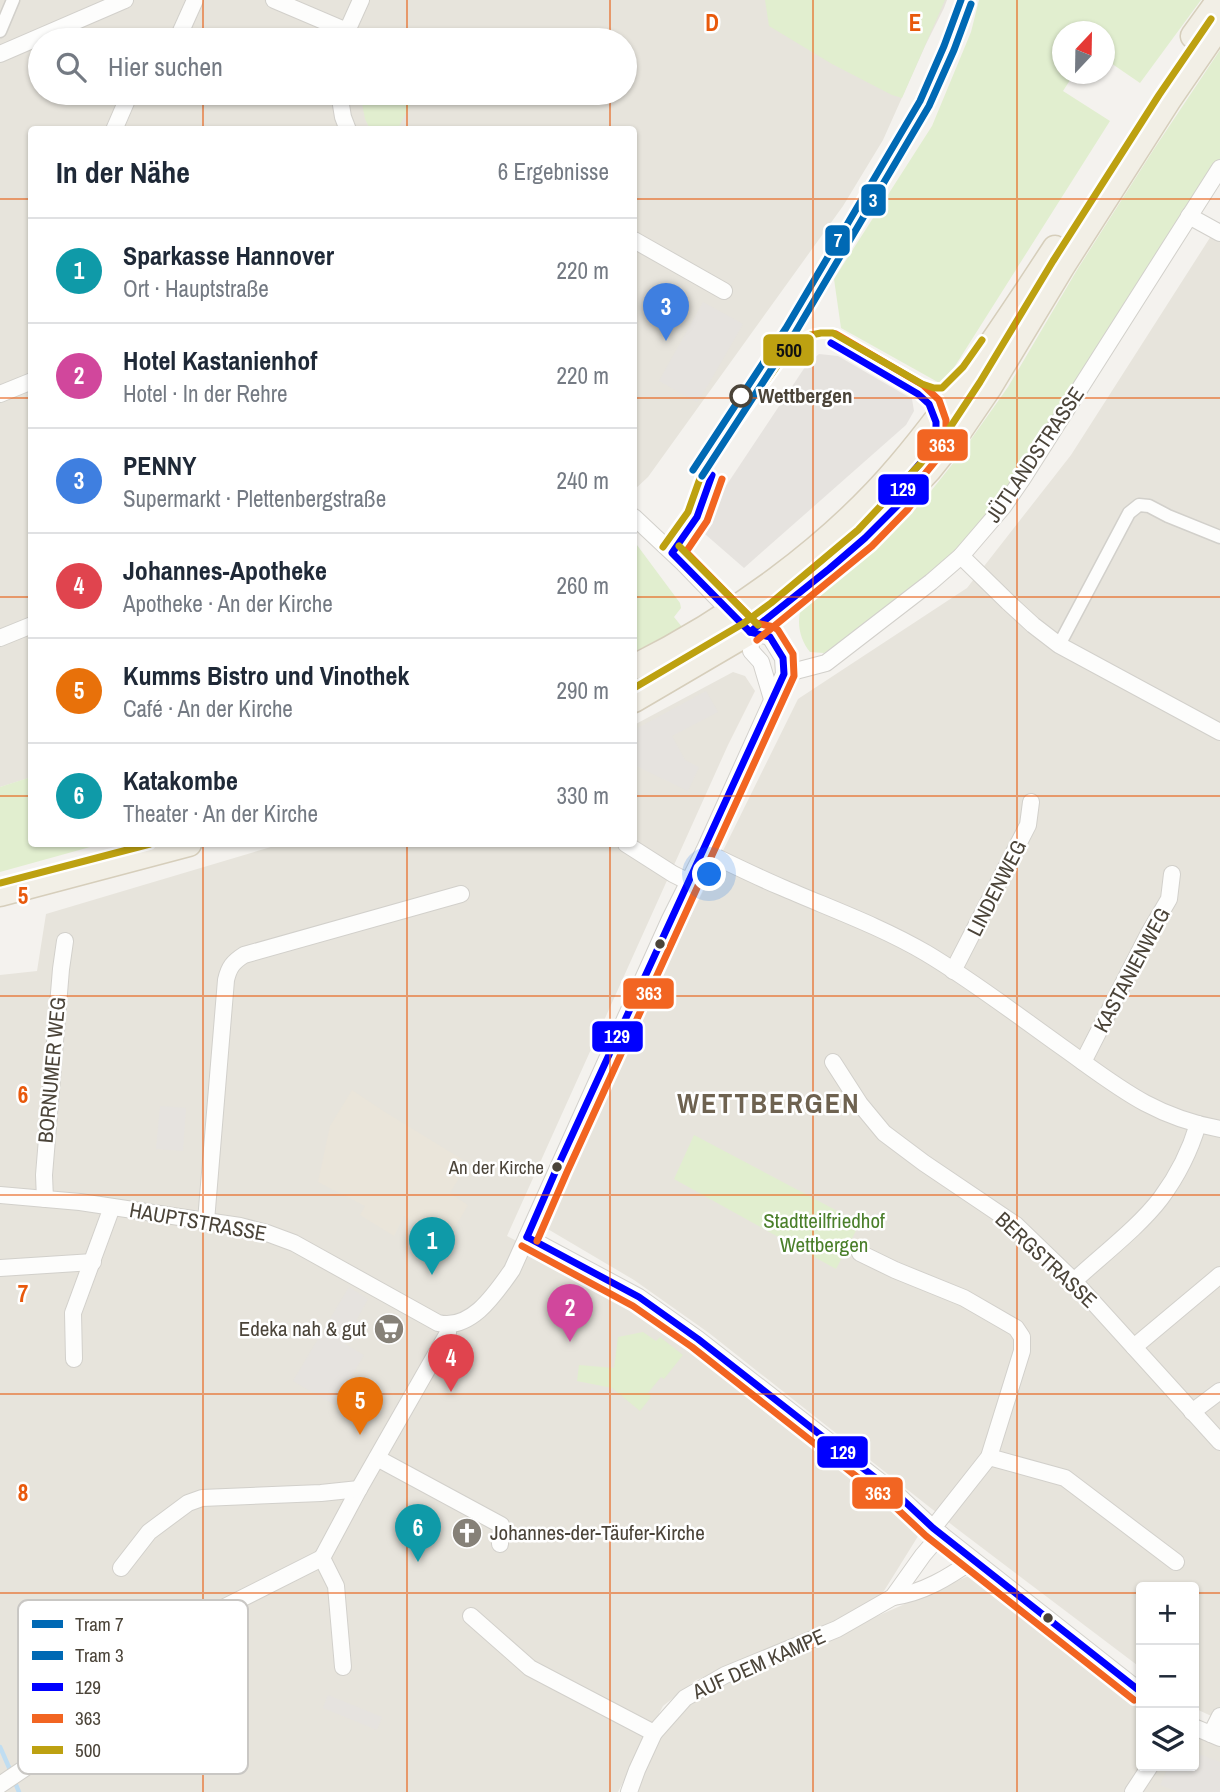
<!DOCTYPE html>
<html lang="de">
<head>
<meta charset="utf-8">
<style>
	body { margin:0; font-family:"Archivo Narrow",sans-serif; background:#f2f2f3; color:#1f2937 }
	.controls { position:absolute; right:21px; bottom:21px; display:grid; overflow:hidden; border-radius:7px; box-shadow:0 2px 5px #0004 }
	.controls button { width:63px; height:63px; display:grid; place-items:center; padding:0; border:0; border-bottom:2px solid #e0e1e3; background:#fff; color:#1f2937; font:35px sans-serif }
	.compass { position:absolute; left:1052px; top:21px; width:63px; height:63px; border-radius:50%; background:#fff; box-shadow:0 2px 5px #0004; rotate:22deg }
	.you { position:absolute; left:710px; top:875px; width:24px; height:24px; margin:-18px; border:5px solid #fff; border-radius:50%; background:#1a73e8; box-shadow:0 0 0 10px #1a73e833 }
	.badge { display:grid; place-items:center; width:46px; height:46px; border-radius:50%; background:#0b8043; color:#fff; font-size:23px; font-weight:700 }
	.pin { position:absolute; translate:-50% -58px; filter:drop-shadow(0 2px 4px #0008) }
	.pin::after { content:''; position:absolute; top:37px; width:24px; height:21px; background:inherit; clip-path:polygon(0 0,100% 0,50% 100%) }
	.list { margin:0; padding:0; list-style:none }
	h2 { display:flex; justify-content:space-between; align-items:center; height:91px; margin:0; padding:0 28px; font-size:30px }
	h2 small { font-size:23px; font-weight:400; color:#747a83 }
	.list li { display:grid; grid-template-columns:46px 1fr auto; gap:21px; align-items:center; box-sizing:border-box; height:105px; padding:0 28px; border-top:2px solid #e0e1e3 }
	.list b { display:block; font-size:26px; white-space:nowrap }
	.list p { margin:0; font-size:23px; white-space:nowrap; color:#747a83 }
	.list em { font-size:23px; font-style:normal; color:#747a83 }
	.icon { flex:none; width:38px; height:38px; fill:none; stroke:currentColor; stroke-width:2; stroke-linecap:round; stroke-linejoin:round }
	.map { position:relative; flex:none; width:1220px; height:1792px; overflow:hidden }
	.search { position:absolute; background:#fff; box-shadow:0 2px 5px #0004; left:28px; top:28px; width:609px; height:77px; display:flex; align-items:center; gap:18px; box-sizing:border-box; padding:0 24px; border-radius:38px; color:#747a83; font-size:26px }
	.panel { position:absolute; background:#fff; box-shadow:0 2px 5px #0004; left:28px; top:126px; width:609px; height:721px; border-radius:7px }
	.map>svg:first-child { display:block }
	.residential { fill:#e7e4dc; fill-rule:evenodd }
	.education { fill:#eae5da }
	.green { fill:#e1eecf }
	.parking { fill:#e6e3df }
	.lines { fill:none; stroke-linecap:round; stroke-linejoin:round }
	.stream { stroke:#c0ddf1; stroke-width:4.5 }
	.pedestrian-casing { stroke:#d2d0cb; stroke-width:15 }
	.minor-casing { stroke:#d2d0cb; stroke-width:18 }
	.primary-casing { stroke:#d6cebb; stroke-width:27 }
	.pedestrian { stroke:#fdfdfc; stroke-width:12 }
	.minor { stroke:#fdfdfc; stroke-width:16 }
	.primary { stroke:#f2efe6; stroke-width:24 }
	.bus-1-casing { stroke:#fff; stroke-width:12 }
	.bus-2-casing { stroke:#fff; stroke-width:12 }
	.bus-3-casing { stroke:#fff; stroke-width:12 }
	.bus-1 { stroke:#00f; stroke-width:7 }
	.bus-2 { stroke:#f26522; stroke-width:7 }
	.bus-3 { stroke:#bda111; stroke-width:7 }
	.tram-1-casing { stroke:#fff; stroke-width:12 }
	.tram-2-casing { stroke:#fff; stroke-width:12 }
	.tram-1 { stroke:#0069b4; stroke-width:7 }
	.tram-2 { stroke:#0069b4; stroke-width:7 }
	.grid { fill:none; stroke:#e8590c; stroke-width:2; stroke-opacity:0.55 }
	.stop-dot { fill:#fff; stroke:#4b4439; stroke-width:3.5 }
	.bus-dot { fill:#4b4439; stroke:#fff; stroke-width:2.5 }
	.labels { text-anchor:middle; stroke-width:5; stroke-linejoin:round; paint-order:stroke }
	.bus-label { font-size:19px; fill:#4b4439; stroke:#fff; text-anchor:end }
	.stop-label { font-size:21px; font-weight:bold; fill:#4b4439; stroke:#fff; text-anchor:start }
	.street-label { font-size:21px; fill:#4b4439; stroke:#fff }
	.park-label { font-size:21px; fill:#4a7f2a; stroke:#fff }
	.poi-label { font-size:21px; fill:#4b4439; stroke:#fff; text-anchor:end }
	.district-label { font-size:28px; font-weight:bold; letter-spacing:2px; fill:#6e6250; stroke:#fff }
	.key { fill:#fff; stroke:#c9c7c4; stroke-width:2 }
	.key-label { font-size:19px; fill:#4b4439 }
	.grid-label { font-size:23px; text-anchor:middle; font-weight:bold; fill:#e8590c; stroke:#fff; stroke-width:5; stroke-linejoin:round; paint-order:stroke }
	.line-badge { stroke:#fff; stroke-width:2.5 }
	.badge-label { font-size:19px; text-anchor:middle; font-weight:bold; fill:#fff }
	.pale-badge-label { font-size:19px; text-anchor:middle; font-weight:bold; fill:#111 }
</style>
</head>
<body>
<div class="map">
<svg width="1220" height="1792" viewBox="0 0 1220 1792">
	<rect width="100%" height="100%" fill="#f4f2ee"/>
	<g class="residential">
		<path d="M0,0H947L944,8L925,46L883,140L843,206L648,477L634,490V130H32V777L0,787ZM40,40H625V93H40Z"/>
		<path d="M1220,222V1720L1194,1708V1587H1141V1668L956,1528L709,1333L634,1280L546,1228L668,962L798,699L967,588L1071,455Z"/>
		<path d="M733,672L745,676L755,691L728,745L507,1236L637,1303L720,1365L920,1533L879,1599L812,1639L696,1680L663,1706L618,1792H0V975L37,971L46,914L281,844H634V725Z"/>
		<path d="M975,1573L1141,1705V1766H1194V1735L1220,1745V1792H638L657,1735L687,1700Z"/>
	</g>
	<path class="education" d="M352,1090L385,1112L468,1163L450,1193L468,1205L448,1240L404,1216L394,1236L360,1215L365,1206L318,1182L330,1126Z"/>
	<g class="green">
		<path d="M765,0H945L902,98L892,95L832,64L769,26Z"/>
		<path d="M979,0H1201L1140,83L1105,59L1104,32H1062V74H1074L1063,91L1110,121L943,385L841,328L834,279L932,126L971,32Z"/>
		<path d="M1220,50V168L1003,507L931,582L824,653L810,652C801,641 797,626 800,612L873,552L931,491L962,452L1008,387L1077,270L1154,149Z"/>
		<path d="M360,93H417L397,130L370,129L365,119Z"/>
		<path d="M634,541L680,603L681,608L674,617L682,627L634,652Z"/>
		<path d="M31,777L32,844H101L0,872V787Z"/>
		<path d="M694,1135L860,1223L836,1269L674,1179Z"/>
		<path d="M643,1332L656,1341L660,1337L683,1355L664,1379L661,1377L648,1393L651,1397L640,1411L612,1388L577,1381L579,1365L614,1368L618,1337Z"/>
	</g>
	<g class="parking">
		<path d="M703,302L743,324L708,385L697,402L659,381Z"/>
		<path d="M819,354L838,356L912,399L914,411L906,425L744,568L698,528L807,364Z"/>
		<path d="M706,691L718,712L672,736L685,760L699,767L688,791L634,765V730Z"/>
		<path d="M160,1106L186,1108L183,1151L156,1149Z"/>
		<path d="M420,1231L433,1239L440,1249L432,1263L409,1249Z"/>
		<path d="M349,1287L368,1299L344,1343L364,1355L335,1405L293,1381Z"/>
		<path d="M328,1695L382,1717L377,1730L323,1708Z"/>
		<path d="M1194,1752L1220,1762V1792H1179L1160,1785L1169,1766H1194Z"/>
	</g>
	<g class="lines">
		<g class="stream">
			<path d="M0,1747L11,1772"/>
			<path d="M14,1780L19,1792"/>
		</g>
		<g class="pedestrian-casing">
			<g id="pedestrian">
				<path d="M0,31L13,0"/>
				<path d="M1059,645L1129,513L1139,505L1149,506L1168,516L1220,537"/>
			</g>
		</g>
		<g class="minor-casing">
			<g id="minor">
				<path d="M274,0L347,31"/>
				<path d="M177,40L195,0"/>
				<path d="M345,40L347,31L361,0"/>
				<path d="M0,54L125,0"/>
				<path d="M339,93L343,117L348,130"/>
				<path d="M114,130L130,93"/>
				<path d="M1189,216L1220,233"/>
				<path d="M634,240L724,291"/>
				<path d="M0,394L32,381"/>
				<path d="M961,556L1008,602L1033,625L1059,645L1220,732"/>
				<path d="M750,632L751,651L761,662L772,699"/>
				<path d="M0,638L32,625"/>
				<path d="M784,674L826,663L931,582L961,556L1003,507L1023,478L1220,168"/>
				<path d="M626,844L673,874L689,882"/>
				<path d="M704,851C729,863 755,876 781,887C829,908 880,926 926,953C973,981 1017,1015 1062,1047C1117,1086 1151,1116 1220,1129"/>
				<path d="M953,971L1028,825L1031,802"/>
				<path d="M833,1062L860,1104L884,1133L924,1163L1016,1225L1074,1281L1220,1442"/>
				<path d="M1083,1062L1149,933L1169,899L1172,874"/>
				<path d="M0,1195L80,1202L206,1221L240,1226L267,1233L294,1243L438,1323C471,1331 495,1294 512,1270L670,919L704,851L784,674L783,658L770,637L750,632L683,563L634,517"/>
				<path d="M45,1199L44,1175L61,969L65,941"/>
				<path d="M206,1221L226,980C229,967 233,962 244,955L461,894"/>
				<path d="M527,1237L639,1297L698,1339L835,1446L901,1498L933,1528L1141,1692"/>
				<path d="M860,1253L895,1270L964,1298L1016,1328L1022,1337V1351L989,1457L933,1528"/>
				<path d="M0,1268L93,1262"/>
				<path d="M1074,1281C1102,1255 1139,1227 1161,1198C1178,1175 1190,1151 1198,1124"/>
				<path d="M1134,1347L1220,1275"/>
				<path d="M74,1359L73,1313L112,1207"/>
				<path d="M1192,1412L1220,1391"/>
				<path d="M989,1457L1065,1478L1176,1562"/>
				<path d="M377,1458L501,1525L500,1544"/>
				<path d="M322,1558L359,1489L448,1333L447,1326"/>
				<path d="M322,1558L336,1586L343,1667"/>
				<path d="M121,1568L149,1532L188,1503L202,1498L321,1493L359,1489"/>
				<path d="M893,1597C923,1593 949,1577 973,1560"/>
				<path d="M471,1616L530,1668L654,1733"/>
				<path d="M1194,1727L1220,1738"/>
				<path d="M1211,1734L1220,1716"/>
				<path d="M0,1785L56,1747L123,1697L188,1632L213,1613L322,1558"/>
				<path d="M629,1792L637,1770L654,1733L685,1698L725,1675L837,1629L893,1597L923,1555L941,1534"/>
				<path d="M1133,1792L1150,1766"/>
			</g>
		</g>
		<g class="primary-casing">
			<g id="primary">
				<path d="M1193,36L1219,0"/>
				<path d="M634,667C730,619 830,548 900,465C957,397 1006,323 1055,248"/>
				<path d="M634,700L750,632L778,611L865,538L929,470L957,435L989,388L1062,267L1168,101L1220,25"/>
				<path d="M0,894L189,844"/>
			</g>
		</g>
		<use href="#pedestrian" class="pedestrian"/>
		<use href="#minor" class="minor"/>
		<use href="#primary" class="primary"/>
		<g class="bus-1-casing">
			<g id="bus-1">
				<path d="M750,632L829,569L865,538L901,502L905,481L928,454L936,432V422L929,404L918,394L831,343"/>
				<path d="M527,1237L557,1168L784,674L783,658L770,637L750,632L672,553L697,517L712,475"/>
				<path d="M527,1237L639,1297L698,1339L901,1498L933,1528L1141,1692"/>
			</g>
		</g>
		<g class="bus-2-casing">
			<g id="bus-2">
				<path d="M757,640L872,546L908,509L911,505L915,486L937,459L946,435V420L939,400L923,385L836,334"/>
				<path d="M537,1241L567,1172L794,676L793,654L778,630L774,627L756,623L686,552L707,521L722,479"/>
				<path d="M522,1246L633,1306L692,1347L894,1506L926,1536L1134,1700"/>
			</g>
		</g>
		<g class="bus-3-casing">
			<g id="bus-3">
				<path d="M679,546L758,625"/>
				<path d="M663,547L688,512L703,470L790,348L801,340L811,335L821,333H833L922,384L934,388H942L963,367L982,340"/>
				<path d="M634,688L744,623L771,603L858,530L921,463L949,429L980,382L1053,261L1159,95L1211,19"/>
				<path d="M0,883L150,844"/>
			</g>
		</g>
		<use href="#bus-1" class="bus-1"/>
		<use href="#bus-2" class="bus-2"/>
		<use href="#bus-3" class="bus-3"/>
		<g class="tram-1-casing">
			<path id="tram-1" d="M693,470L786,328L920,101L944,46L961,0"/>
		</g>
		<g class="tram-2-casing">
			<path id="tram-2" d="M702,476L795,333L929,106L954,50L971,4"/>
		</g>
		<use href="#tram-1" class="tram-1"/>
		<use href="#tram-2" class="tram-2"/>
	</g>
	<path class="grid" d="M203,0V40M407,0V40M610,0V40M813,0V1792M1017,0V1792M203,93V130M407,93V130M610,93V130M0,199H32M634,199H1220M0,398H32M634,398H1220M0,597H32M634,597H1220M0,796H32M634,796H1220M203,844V1792M407,844V1792M610,844V1792M0,996H1220M0,1195H1220M0,1394H1220M0,1593H1141M1194,1593H1220"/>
	<defs>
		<g id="supermarket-disc" transform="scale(1.575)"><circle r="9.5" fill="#868178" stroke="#fff"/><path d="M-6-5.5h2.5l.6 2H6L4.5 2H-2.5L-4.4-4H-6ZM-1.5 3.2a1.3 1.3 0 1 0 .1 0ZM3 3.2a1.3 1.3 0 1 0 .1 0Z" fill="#fff"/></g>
		<g id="church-disc" transform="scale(1.575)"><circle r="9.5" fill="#868178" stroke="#fff"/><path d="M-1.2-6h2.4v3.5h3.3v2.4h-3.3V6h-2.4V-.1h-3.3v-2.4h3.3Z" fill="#fff"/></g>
	</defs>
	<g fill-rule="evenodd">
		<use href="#supermarket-disc" x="389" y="1329"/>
		<use href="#church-disc" x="467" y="1533"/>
	</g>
	<circle class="stop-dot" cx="741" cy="396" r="10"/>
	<g class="bus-dot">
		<circle cx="660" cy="944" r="6"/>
		<circle cx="557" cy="1167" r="6"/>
		<circle cx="1048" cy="1618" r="6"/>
	</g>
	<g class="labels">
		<g class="bus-label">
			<text x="544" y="1174">An der Kirche</text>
		</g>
		<g class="stop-label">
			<text x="758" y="403">Wettbergen</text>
		</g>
		<g class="street-label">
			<text transform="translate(1035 455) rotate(-56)" y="7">JÜTLANDSTRASSE</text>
			<text transform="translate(997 888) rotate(-63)" y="7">LINDENWEG</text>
			<text transform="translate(1132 970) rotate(-62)" y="7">KASTANIENWEG</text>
			<text transform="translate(52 1070) rotate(-85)" y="7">BORNUMER WEG</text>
			<text transform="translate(198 1222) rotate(10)" y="7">HAUPTSTRASSE</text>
			<text transform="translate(1046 1260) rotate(43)" y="7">BERGSTRASSE</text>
			<text transform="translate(759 1664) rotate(-24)" y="7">AUF DEM KAMPE</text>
		</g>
		<g class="park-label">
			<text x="824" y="1228">Stadtteilfriedhof<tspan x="824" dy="24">Wettbergen</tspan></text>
		</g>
		<g class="poi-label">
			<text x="366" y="1336">Edeka nah &amp; gut</text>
			<text x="490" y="1540" text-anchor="start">Johannes-der-Täufer-Kirche</text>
		</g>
		<g class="district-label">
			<text x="769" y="1113">WETTBERGEN</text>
		</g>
	</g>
	<rect x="18" y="1600" width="230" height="174" rx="10" class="key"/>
	<rect x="32" y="1620" width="31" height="8" fill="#0069b4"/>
	<rect x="32" y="1651" width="31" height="9" fill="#0069b4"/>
	<rect x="32" y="1683" width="31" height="8" fill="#00f"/>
	<rect x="32" y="1714" width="31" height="9" fill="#f26522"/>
	<rect x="32" y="1746" width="31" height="8" fill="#bda111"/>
	<g class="key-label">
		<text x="75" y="1631">Tram 7</text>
		<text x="75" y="1662">Tram 3</text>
		<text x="75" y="1694">129</text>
		<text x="75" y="1725">363</text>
		<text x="75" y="1757">500</text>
	</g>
	<g class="grid-label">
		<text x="712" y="31">D</text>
		<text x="915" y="31">E</text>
		<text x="23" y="904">5</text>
		<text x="23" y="1103">6</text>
		<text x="23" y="1302">7</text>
		<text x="23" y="1501">8</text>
	</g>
	<g class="line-badge">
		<rect x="860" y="183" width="27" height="34" rx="7" fill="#0069b4"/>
		<rect x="824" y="224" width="27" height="33" rx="7" fill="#0069b4"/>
		<rect x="762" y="333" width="53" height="34" rx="7" fill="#bda111"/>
		<rect x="916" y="428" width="53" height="34" rx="7" fill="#f26522"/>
		<rect x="877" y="473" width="53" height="33" rx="7" fill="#00f"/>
		<rect x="622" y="977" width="53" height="33" rx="7" fill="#f26522"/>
		<rect x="591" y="1020" width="53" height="33" rx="7" fill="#00f"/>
		<rect x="816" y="1435" width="53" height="34" rx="7" fill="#00f"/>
		<rect x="851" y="1476" width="53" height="34" rx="7" fill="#f26522"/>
	</g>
	<g class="badge-label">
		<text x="873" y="207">3</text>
		<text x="838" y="247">7</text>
		<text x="942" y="452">363</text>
		<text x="903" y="496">129</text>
		<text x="649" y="1000">363</text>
		<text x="617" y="1043">129</text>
		<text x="843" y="1459">129</text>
		<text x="878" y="1500">363</text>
	</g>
	<g class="pale-badge-label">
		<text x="789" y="357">500</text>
	</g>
</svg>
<div class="controls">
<button>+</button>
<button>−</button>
<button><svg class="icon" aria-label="layers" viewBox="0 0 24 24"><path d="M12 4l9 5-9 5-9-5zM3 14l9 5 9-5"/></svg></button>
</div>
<svg class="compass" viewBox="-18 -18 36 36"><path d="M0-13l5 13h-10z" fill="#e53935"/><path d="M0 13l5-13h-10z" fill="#747a83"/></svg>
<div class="you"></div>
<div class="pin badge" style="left:432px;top:1275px;background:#0f9aa8">1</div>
<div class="pin badge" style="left:570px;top:1342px;background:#d1479c">2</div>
<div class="pin badge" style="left:666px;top:341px;background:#3f7fe0">3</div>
<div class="pin badge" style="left:451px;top:1392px;background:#e0444e">4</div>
<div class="pin badge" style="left:360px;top:1435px;background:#e8710a">5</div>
<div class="pin badge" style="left:418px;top:1562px;background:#0f9aa8">6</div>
<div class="search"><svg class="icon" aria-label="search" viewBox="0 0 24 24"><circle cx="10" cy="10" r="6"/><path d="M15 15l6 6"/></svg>Hier suchen</div>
<section class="panel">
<h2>In der Nähe<small>6 Ergebnisse</small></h2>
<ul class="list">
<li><span class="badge" style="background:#0f9aa8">1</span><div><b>Sparkasse Hannover</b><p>Ort · Hauptstraße</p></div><em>220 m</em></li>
<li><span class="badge" style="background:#d1479c">2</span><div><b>Hotel Kastanienhof</b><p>Hotel · In der Rehre</p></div><em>220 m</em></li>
<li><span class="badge" style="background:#3f7fe0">3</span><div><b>PENNY</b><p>Supermarkt · Plettenbergstraße</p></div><em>240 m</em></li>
<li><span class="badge" style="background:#e0444e">4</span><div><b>Johannes-Apotheke</b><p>Apotheke · An der Kirche</p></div><em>260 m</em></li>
<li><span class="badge" style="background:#e8710a">5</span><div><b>Kumms Bistro und Vinothek</b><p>Café · An der Kirche</p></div><em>290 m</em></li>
<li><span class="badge" style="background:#0f9aa8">6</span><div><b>Katakombe</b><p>Theater · An der Kirche</p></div><em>330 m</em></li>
</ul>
</section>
</div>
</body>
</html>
